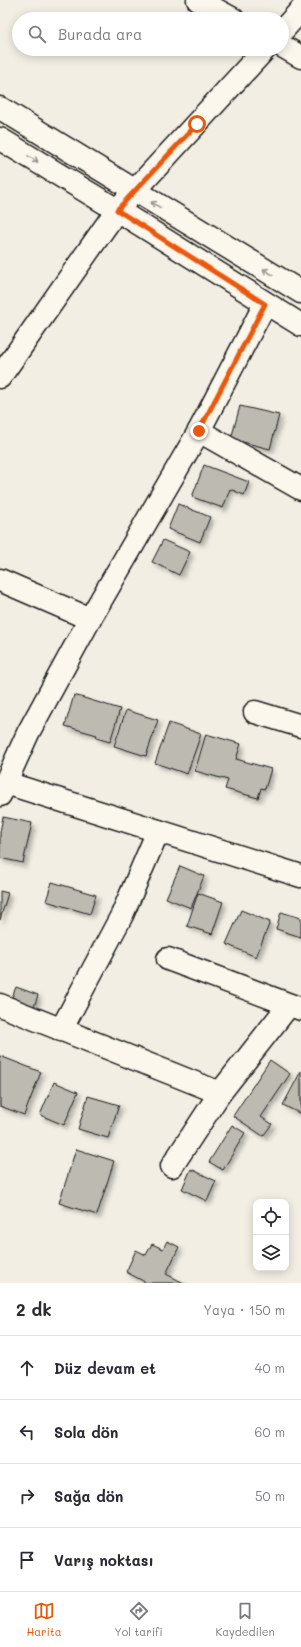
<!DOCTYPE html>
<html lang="tr">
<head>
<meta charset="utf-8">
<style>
	body { margin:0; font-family:Mali,sans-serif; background:#f7f7f7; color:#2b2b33 }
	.controls { position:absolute; right:12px; bottom:12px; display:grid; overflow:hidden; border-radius:8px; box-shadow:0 2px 10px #0003 }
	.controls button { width:36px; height:36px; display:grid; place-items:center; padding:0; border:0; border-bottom:1px solid #e1e1e2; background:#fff; color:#2b2b33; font:20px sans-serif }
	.stop { position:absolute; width:12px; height:12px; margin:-9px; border:3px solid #ea580c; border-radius:50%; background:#fff }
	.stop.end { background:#ea580c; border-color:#fff; box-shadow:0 1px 4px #0008 }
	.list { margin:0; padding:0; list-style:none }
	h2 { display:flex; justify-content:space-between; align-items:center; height:52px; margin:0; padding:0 16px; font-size:17px }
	h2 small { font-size:13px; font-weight:400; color:#7c7c81 }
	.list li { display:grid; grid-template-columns:26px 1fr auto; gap:12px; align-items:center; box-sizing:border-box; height:64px; padding:0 16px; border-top:1px solid #e1e1e2 }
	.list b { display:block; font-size:15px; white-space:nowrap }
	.list em { font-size:13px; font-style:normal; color:#7c7c81 }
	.icon { flex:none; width:22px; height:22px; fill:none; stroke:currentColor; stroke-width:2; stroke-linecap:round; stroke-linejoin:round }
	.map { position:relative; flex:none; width:301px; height:1283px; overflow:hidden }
	.search { position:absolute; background:#fff; box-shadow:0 2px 10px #0003; left:12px; right:12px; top:12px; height:44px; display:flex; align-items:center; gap:10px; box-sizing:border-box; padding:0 14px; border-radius:22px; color:#7c7c81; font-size:15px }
	.sheet { height:308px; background:#fff }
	nav { display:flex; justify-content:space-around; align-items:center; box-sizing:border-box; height:56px; border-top:1px solid #e1e1e2; background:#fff; font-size:11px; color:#7c7c81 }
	nav a { display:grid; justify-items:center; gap:2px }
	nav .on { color:#ea580c }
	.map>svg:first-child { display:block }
	.building { fill:#bdbab1; stroke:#1c1c1c; filter:url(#shadow) }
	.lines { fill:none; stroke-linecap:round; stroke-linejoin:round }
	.minor-casing { stroke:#1c1c1c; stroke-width:25 }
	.minor { stroke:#fbf7ec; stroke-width:22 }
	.oneway { stroke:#97948e }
	.route { stroke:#ea580c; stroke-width:5 }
</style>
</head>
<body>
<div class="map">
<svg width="301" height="1283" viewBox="0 0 301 1283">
	<defs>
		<filter id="shadow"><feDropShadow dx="3.5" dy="3.5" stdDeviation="2" flood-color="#0004"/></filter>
	</defs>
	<rect width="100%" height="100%" fill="#f2eee4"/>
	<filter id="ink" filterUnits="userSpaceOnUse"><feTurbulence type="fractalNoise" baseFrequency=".025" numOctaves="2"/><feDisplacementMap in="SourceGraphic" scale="8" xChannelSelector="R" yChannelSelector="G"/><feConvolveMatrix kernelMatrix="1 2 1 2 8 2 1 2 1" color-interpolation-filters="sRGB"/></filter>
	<g filter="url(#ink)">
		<g class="building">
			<path d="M240,406L279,415L270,449L231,439Z"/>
			<path d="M204,465L249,482L244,495L230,489L223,508L192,497Z"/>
			<path d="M178,504L210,517L200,542L168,529Z"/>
			<path d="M163,540L190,552L179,575L152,562Z"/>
			<path d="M74,695L120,709L110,742L96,738L97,735L65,726Z"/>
			<path d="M126,710L158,720L146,756L114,746Z"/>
			<path d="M169,723L201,734L187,774L155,763Z"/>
			<path d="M206,734L241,744L236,759L271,769L265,789L261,788L258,798L225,789L228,780L195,771Z"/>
			<path d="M3,817L32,823L23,863L0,858V832Z"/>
			<path d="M180,866L204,876L191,908L166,898Z"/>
			<path d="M52,882L96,895L90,914L46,901Z"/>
			<path d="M0,891L8,893L0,920Z"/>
			<path d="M198,893L223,902L212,934L187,926Z"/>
			<path d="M241,910L270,922L256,957L226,944Z"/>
			<path d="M281,912L301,918V937L276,929Z"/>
			<path d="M16,987L38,995L32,1013L9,1005Z"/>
			<path d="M0,1056L41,1072L24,1115L0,1106Z"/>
			<path d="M270,1060L290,1074L261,1117L272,1124L263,1136L233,1116Z"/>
			<path d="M301,1071V1114L283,1105Z"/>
			<path d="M54,1082L78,1092L64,1125L40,1115Z"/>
			<path d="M88,1096L119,1105L108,1138L78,1129Z"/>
			<path d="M232,1125L245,1133L223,1170L209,1162Z"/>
			<path d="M76,1149L114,1161L97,1215L59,1203Z"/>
			<path d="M191,1169L216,1181L207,1201L182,1189Z"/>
			<path d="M167,1241L179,1247L166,1274L184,1283H145V1282L126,1272L136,1250L146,1255L152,1244L163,1249Z"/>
		</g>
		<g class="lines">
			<g class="minor-casing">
				<g id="minor">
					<path d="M198,0L233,19"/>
					<path d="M282,31L301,10"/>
					<path d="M282,46L301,57"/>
					<path d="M0,108L301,292"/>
					<path d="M0,139L117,210L301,325"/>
					<path d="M0,377L117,210L265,49"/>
					<path d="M199,431L301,489"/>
					<path d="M0,580L90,619"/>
					<path d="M255,712L301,726"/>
					<path d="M6,783L301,876"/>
					<path d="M0,795L28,733L90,619L199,431L265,304"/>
					<path d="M168,959L301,1009"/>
					<path d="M0,1005L220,1093"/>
					<path d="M61,1030L122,915L158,831"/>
					<path d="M172,1166L220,1093L289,1005"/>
				</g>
			</g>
			<use href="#minor" class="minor"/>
		</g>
		<defs><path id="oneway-shaft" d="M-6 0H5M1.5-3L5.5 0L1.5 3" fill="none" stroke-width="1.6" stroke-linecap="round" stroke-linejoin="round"/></defs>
		<g class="oneway">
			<use href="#oneway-shaft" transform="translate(33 159) rotate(31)"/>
			<use href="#oneway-shaft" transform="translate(156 205) rotate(-149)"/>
			<use href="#oneway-shaft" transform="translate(268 272) rotate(-149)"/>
		</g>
	</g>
	<g class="lines" filter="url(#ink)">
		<path class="route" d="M197,124L117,210L265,304L199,431"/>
	</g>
</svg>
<div class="controls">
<button><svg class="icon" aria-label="locate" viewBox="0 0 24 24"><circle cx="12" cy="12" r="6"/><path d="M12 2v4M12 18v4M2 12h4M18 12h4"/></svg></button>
<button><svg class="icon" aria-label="layers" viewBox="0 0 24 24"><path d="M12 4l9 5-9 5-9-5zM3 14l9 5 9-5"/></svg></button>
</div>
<div class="stop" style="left:197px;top:124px"></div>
<div class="stop end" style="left:199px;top:431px"></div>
<div class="search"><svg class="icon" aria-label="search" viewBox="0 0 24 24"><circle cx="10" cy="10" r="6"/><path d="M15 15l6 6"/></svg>Burada ara</div>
</div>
<section class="sheet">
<h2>2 dk<small>Yaya · 150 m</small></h2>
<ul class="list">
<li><svg class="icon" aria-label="ahead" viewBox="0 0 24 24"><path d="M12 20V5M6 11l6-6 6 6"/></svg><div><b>Düz devam et</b></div><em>40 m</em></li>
<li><svg class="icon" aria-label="left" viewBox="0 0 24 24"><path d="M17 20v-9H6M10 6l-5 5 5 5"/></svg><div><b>Sola dön</b></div><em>60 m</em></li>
<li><svg class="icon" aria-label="right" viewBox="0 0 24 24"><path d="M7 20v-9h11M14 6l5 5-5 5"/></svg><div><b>Sağa dön</b></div><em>50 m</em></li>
<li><svg class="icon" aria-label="arrive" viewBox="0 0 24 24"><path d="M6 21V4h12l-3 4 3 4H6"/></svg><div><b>Varış noktası</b></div></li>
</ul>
</section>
<nav>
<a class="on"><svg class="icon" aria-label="map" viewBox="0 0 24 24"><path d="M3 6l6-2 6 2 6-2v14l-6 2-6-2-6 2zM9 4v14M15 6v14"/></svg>Harita</a>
<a><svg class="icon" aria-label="directions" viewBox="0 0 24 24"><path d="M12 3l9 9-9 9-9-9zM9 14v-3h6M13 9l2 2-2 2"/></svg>Yol tarifi</a>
<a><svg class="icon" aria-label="saved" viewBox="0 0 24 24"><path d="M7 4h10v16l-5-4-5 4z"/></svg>Kaydedilen</a>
</nav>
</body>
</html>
